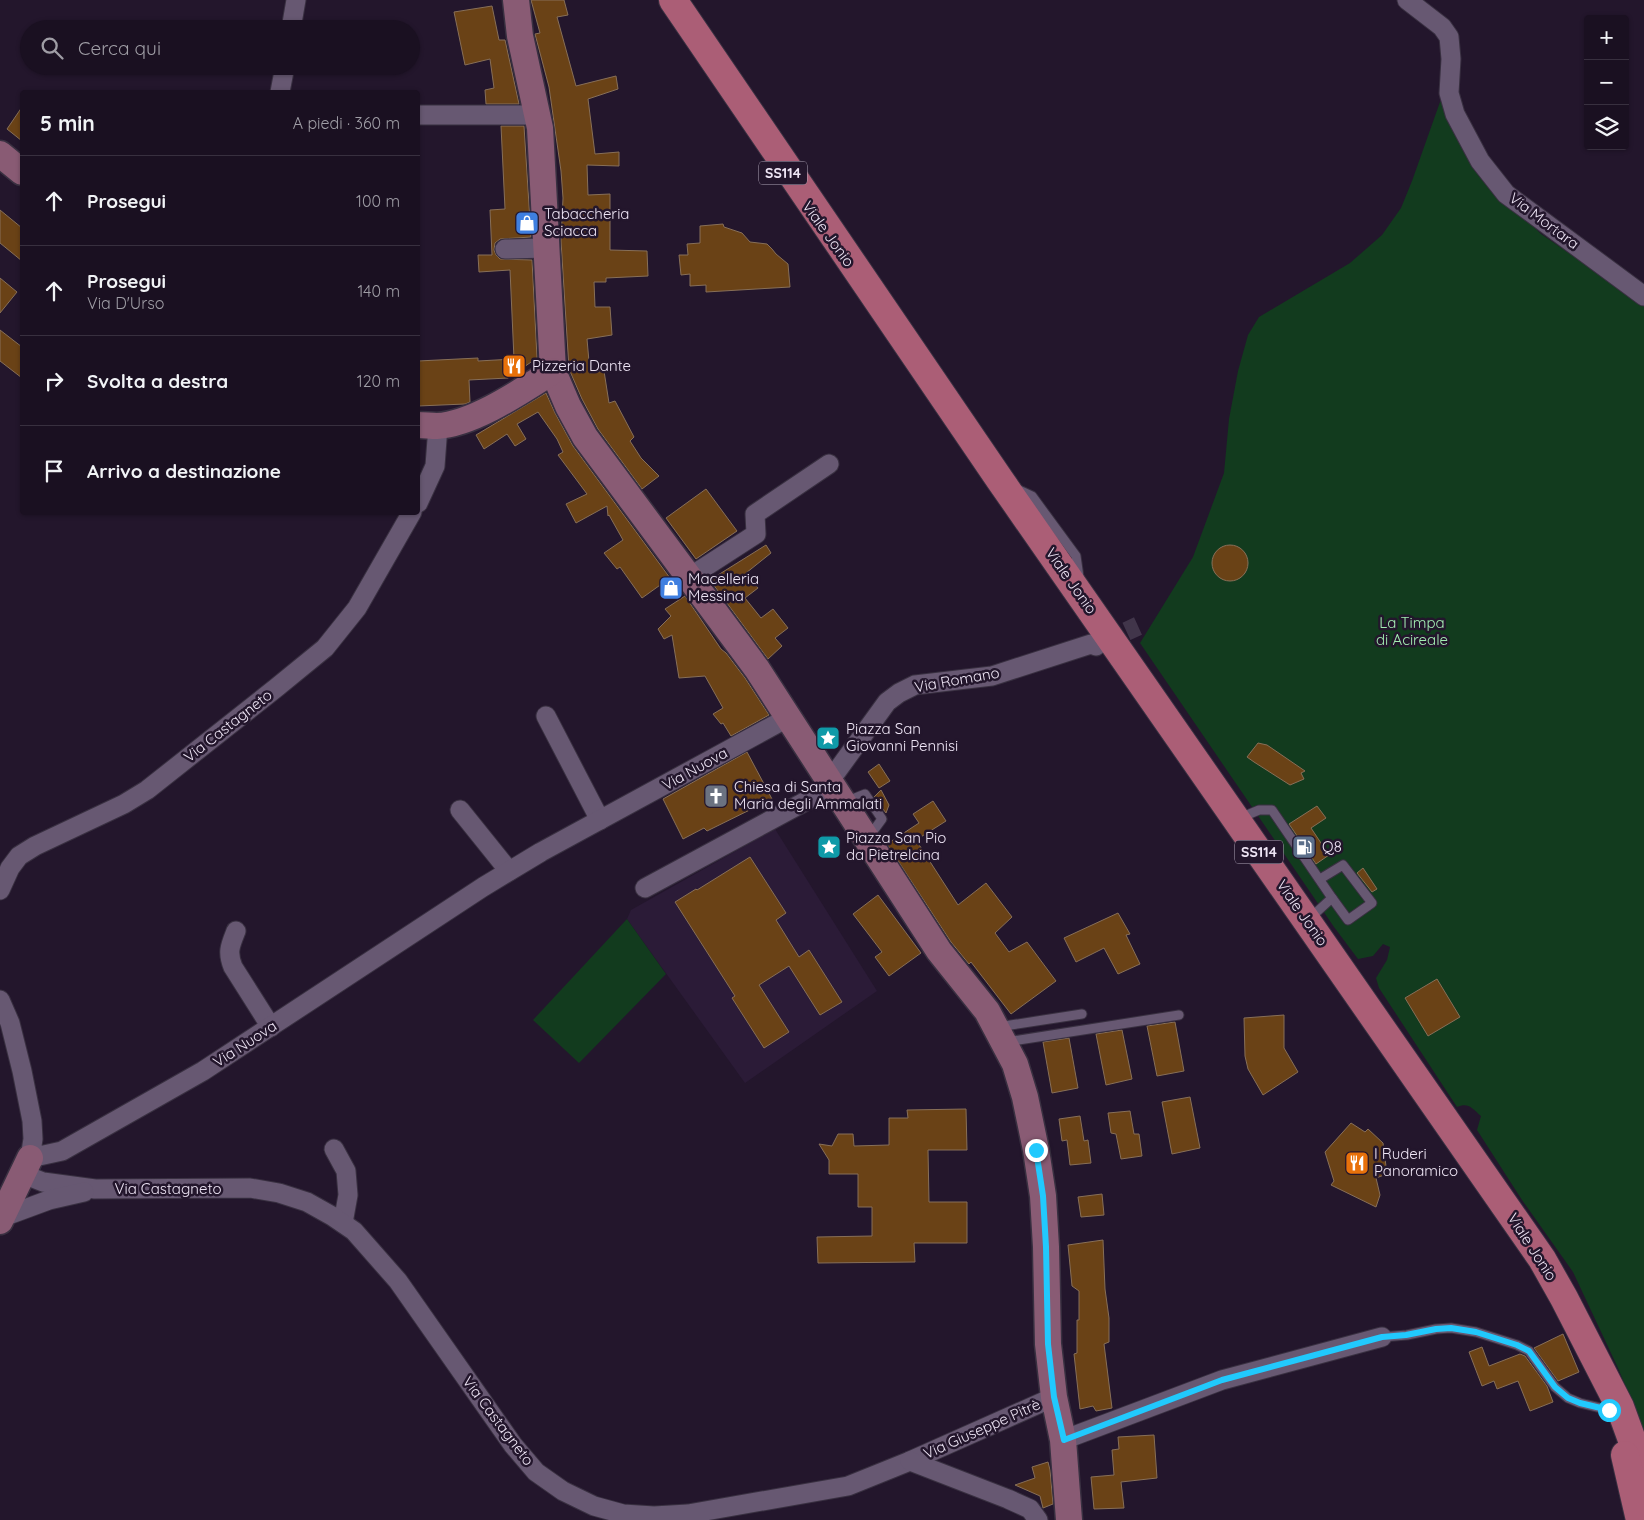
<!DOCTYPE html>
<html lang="it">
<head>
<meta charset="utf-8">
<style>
	body { margin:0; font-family:Quicksand,sans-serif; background:#23192a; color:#f1f3f6 }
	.controls { position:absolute; right:15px; top:15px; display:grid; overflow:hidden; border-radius:5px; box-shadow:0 1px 4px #0004 }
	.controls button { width:45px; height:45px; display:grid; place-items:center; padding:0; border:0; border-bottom:1px solid #38303f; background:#1a1021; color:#f1f3f6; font:25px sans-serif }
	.stop { position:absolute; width:15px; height:15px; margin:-11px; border:4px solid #21c9fd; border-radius:50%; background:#fff }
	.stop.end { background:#21c9fd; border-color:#fff; box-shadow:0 1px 5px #0008 }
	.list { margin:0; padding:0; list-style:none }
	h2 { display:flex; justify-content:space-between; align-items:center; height:65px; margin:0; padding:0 20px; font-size:21px }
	h2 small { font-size:16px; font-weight:400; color:#9f9da5 }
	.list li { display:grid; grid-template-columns:32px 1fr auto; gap:15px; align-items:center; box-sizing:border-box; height:90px; padding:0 20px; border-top:1px solid #38303f }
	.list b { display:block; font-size:19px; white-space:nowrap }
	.list p { margin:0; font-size:16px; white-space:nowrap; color:#9f9da5 }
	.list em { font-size:16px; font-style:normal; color:#9f9da5 }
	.icon { flex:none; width:28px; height:28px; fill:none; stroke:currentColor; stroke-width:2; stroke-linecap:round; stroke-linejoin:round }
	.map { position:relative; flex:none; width:1644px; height:1520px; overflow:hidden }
	.search { position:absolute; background:#1a1021; box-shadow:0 1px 4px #0004; left:20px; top:20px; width:400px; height:55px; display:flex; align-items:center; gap:12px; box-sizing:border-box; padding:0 18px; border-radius:28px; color:#9f9da5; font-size:19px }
	.panel { position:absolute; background:#1a1021; box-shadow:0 1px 4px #0004; left:20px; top:90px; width:400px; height:425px; border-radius:5px }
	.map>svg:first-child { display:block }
	.built { fill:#2b1b37 }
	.green { fill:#123b1e }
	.building { fill:#6a4216; stroke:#876f58 }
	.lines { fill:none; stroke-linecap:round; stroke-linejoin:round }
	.street-tunnel { stroke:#41354a; stroke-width:19; stroke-dasharray:19 9; stroke-linecap:butt }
	.lane-casing { stroke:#393041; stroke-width:11 }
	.street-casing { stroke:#393041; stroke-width:21 }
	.secondary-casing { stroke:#393041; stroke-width:29 }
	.primary-casing { stroke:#393041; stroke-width:30 }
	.lane { stroke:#675872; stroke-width:9 }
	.street { stroke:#675872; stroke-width:19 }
	.secondary { stroke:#895b74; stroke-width:26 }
	.primary { stroke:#ab5e76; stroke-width:28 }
	.route { stroke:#21c9fd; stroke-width:6 }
	.labels { text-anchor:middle; stroke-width:5; stroke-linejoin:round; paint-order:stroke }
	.shield { fill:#23162c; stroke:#b1a7b9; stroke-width:1 }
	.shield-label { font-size:14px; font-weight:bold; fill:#eee5f5 }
	.poi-label { font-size:15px; fill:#eee5f5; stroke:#23162c; text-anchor:start }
	.street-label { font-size:15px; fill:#eee5f5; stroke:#23162c }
	.park-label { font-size:15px; fill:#a3edb2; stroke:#23162c }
</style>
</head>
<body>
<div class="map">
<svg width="1644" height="1520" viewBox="0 0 1644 1520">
	<rect width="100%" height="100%" fill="#23162c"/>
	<path class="built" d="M775,829L877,991L745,1083L627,919L631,910Z"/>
	<g class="green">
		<path d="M1446,101L1513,206L1541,234L1644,304V1430L1618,1368L1573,1272L1522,1200L1477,1130L1481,1116C1472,1108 1468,1102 1457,1107L1379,988L1376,978L1387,960L1390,947L1383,944L1373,956L1358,959L1334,927L1140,643L1193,557L1224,473L1229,419L1238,371L1248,335L1259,317L1350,263L1382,235L1401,208L1412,181L1440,102Z"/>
		<path d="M627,919L666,974L579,1063L533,1020Z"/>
	</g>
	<g class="building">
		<path d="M531,0H564L568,15L557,17L576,86L616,76L618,89L588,99L595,154L619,152V166L587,165L588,195L610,194V250L647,251L648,276L606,278V282H594L595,307H610L612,335L587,339L590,373L604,371L609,403L615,401L634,437L630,441L641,458L659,476L642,489L598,429L582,399L569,369L561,241L563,198L561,171L549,87L535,34L540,33Z"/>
		<path d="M492,6L499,40H505L519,104H486L485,90L494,88L490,59L465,65L454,12Z"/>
		<path d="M22,107V141L7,129Z"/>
		<path d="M501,126H524L531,237L500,239L495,243L494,250L496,255L500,259L532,260L537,358L508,378L469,380L470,402L465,404L418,406V361L478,358V361L514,359L510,270L479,272L478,255H492L490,210L505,209Z"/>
		<path d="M0,210L22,228V261L0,243Z"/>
		<path d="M723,224L724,227L742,233L750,242L767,244L772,249L776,254L788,264L790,287L706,292V285L690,286V274L681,275L679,255H688L687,244L700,243V226Z"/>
		<path d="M0,278L17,292L0,313Z"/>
		<path d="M0,330L22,347V378L0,361Z"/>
		<path d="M546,393L555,413L573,446L670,578L642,598L620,567L617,569L604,553L623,540L609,515L608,516L607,506L576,523L566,504L587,494L558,455L563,452L557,439L538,412L517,424L526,439L515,446L507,434L484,449L476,435Z"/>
		<path d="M706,489L737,531L696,559L666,518Z"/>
		<path d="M766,545L771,553L746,573L758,588L745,598L761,618L773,609L788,628L775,638L782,646L768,659L710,580Z"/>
		<circle cx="1230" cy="563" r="18"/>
		<path d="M685,596L721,649L726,653L745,678L769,715L731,736L723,723L721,724L713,714L723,708L705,676L679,678L672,635L664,639L658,629L671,616L665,609Z"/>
		<path d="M1258,743L1267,745L1305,771L1301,773L1304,779L1290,785L1254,762L1247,757Z"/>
		<path d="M747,752L772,799L707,831L704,828L683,839L663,799Z"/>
		<path d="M879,764L890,781L879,788L868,772Z"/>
		<path d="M881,790L889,805L886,813L874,797Z"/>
		<path d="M933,801L946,821L916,840L958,905L986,883L1012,917L995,933L1009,952L1027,942L1056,981L1011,1014L971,962L969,964L951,942L887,844L919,823L913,814Z"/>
		<path d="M1317,806L1326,818L1311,828L1329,855L1316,864L1289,824Z"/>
		<path d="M750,857L786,913L776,920L799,957L809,950L842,1002L820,1015L789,966L759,985L789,1032L764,1048L732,998L735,996L675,902L696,889L697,890Z"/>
		<path d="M1363,868L1377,889L1372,892L1357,873Z"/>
		<path d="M878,895L921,953L889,976L875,957L882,952L853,914Z"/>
		<path d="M1118,913L1130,934L1126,935L1140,964L1118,974L1104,948L1076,962L1064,938Z"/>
		<path d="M1437,979L1460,1017L1428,1036L1405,998Z"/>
		<path d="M1284,1015V1048L1298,1072L1263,1095L1248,1069L1245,1056L1244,1018Z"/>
		<path d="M1175,1022L1184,1071L1157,1076L1147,1026Z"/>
		<path d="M1122,1030L1132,1079L1106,1085L1096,1034Z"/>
		<path d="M1069,1038L1078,1088L1052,1093L1043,1042Z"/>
		<path d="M1190,1097L1200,1148L1172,1154L1162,1102Z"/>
		<path d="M966,1109L967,1150H928L929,1202H967V1243H914L915,1262L818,1263L817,1237L872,1236V1207H858V1174H829V1160L819,1144L832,1146L838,1134H853L854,1146L889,1145V1118H908L907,1110Z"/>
		<path d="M1130,1111L1134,1134H1139L1142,1156L1121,1159L1116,1134L1111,1133L1108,1113Z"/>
		<path d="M1080,1116L1084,1141L1088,1140L1091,1163L1070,1165L1067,1140L1062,1141L1059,1119Z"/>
		<path d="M1351,1123L1365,1132L1368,1129L1383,1143L1387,1174L1376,1178L1380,1195L1376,1207L1331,1185L1334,1181L1325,1152Z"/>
		<path d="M1102,1194L1104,1215L1081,1217L1078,1197Z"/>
		<path d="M1103,1240L1105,1289L1109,1318V1342L1104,1344L1112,1408L1096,1411L1093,1406L1080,1409L1074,1354L1077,1353V1320H1079V1291L1072,1286L1068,1245Z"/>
		<path d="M1563,1334L1579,1372L1558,1381L1534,1348Z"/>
		<path d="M1482,1347L1489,1366L1520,1354L1525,1356L1547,1386L1553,1402L1530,1411L1518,1381L1497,1389L1494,1381L1482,1386L1469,1352Z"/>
		<path d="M1154,1435L1157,1478L1121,1482L1124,1508L1094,1509L1091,1477L1114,1475L1112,1450L1119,1449L1118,1437Z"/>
		<path d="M1048,1462L1050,1470L1053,1504L1043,1508L1040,1496L1015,1485L1035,1478L1032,1467Z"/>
	</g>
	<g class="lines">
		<path class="street-tunnel" d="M1101,643L1138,626"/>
		<g class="lane-casing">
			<g id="lane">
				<path d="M1017,489L1032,496L1076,556L1079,577"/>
				<path d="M845,802L865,794L882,819L868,838"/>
				<path d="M1240,818L1259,810H1272L1332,898L1309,919"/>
				<path d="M1320,879L1343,865L1372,903L1348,920L1332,898"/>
				<path d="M998,1027L1082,1014"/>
				<path d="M1006,1042L1179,1015"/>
				<path d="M1382,1337L1407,1335L1436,1329L1451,1328L1476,1332L1517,1345L1529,1351L1555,1387L1568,1398L1580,1403L1609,1410"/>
			</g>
		</g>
		<g class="street-casing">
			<g id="street">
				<path d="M1407,0L1442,27L1449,37L1451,59L1449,93L1455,114L1480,161L1506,194L1644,296"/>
				<path d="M291,29L296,0"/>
				<path d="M280,92L285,66"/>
				<path d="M418,115H537"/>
				<path d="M505,249L546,248"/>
				<path d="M418,503L435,466L438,426"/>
				<path d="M688,578L756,534L755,514L829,464"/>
				<path d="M546,716L600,820"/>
				<path d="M828,780L837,771L887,702L899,693L915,685L992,676L1091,644L1096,646"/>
				<path d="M460,810L509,871"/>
				<path d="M645,888L832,787"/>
				<path d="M0,890L10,868L19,856L35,846L124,804L147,790L276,688L325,648L357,608L412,512"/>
				<path d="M236,931C230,946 227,952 233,967L271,1027"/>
				<path d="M0,1000L10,1023L22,1071L32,1121L33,1139L30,1158L62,1151L203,1071L483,887L541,852L789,717"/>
				<path d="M334,1149L346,1171L348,1195L343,1223"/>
				<path d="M23,1174L43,1182L95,1189L250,1188L279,1193L307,1202L332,1216L354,1231L398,1281L513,1445L536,1472L563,1491L594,1506L623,1514L654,1516L688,1514L848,1486L910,1461L1054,1397"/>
				<path d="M3,1217L49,1200L84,1192"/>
				<path d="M1063,1440L1222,1380L1382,1337"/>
				<path d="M910,1461L1008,1499L1030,1509L1038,1520"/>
			</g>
		</g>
		<g class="secondary-casing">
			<g id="secondary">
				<path d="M516,0L520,36L540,128L553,371L568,406L585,437L757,669L939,951L987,1011L1015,1064L1025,1097L1036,1150L1043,1196L1046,1247L1048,1344L1054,1397L1063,1440L1069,1520"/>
				<path d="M0,154L22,172"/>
				<path d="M418,425C424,425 431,426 437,426C474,424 523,390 553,371"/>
				<path d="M0,1221L30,1158"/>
			</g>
		</g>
		<g class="primary-casing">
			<g id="primary">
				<path d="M673,0L1000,480L1542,1259L1564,1298L1620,1407L1644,1473"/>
				<path d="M1625,1455L1640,1520"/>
			</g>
		</g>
		<use href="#lane" class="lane"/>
		<use href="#street" class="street"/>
		<use href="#secondary" class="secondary"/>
		<use href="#primary" class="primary"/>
	</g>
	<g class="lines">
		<path class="route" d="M1036,1150L1043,1196L1046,1247L1048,1344L1054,1397L1064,1440L1222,1380L1382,1337L1406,1335L1436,1329L1451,1328L1476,1332L1517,1345L1529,1351L1555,1387L1568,1398L1580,1403L1609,1410"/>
	</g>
	<defs>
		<g id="shop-square" transform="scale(1.25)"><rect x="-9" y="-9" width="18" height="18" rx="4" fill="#3f7fe0" stroke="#23162c"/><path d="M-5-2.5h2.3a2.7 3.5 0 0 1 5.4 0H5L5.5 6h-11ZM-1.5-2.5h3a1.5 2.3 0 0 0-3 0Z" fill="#fff"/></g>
		<g id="restaurant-square" transform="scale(1.25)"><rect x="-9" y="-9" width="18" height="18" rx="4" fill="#e8710a" stroke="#23162c"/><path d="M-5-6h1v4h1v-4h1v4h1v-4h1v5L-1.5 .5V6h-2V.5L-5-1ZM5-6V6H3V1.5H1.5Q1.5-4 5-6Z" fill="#fff"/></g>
		<g id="sight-square" transform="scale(1.25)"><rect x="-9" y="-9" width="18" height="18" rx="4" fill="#0f9aa8" stroke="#23162c"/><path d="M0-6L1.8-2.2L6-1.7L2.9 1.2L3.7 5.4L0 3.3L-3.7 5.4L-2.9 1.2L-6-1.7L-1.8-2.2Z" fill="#fff"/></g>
		<g id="church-square" transform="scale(1.25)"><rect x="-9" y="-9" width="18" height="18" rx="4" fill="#6b7280" stroke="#23162c"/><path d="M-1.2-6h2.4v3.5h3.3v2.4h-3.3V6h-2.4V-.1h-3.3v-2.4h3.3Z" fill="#fff"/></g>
		<g id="fuel-square" transform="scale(1.25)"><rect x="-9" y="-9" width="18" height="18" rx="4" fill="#5c6f8a" stroke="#23162c"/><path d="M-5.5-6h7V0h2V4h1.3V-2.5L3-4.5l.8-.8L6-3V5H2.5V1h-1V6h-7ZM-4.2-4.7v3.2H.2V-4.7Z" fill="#fff"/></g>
	</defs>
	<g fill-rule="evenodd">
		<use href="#shop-square" x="527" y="223"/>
		<use href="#restaurant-square" x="514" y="366"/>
		<use href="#shop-square" x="671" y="588"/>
		<use href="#sight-square" x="828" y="738"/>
		<use href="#church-square" x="716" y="796"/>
		<use href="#sight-square" x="829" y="847"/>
		<use href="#fuel-square" x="1304" y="847"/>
		<use href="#restaurant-square" x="1357" y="1163"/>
	</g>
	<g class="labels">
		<g class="shield">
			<rect x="759" y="161.5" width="48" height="23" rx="4"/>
			<rect x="1235" y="840.5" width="48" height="23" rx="4"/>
		</g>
		<g class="shield-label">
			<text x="783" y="178">SS114</text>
			<text x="1259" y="857">SS114</text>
		</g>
		<g class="poi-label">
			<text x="544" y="219">Tabaccheria<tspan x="544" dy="17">Sciacca</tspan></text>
			<text x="532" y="371">Pizzeria Dante</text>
			<text x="688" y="584">Macelleria<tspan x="688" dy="17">Messina</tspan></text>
			<text x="846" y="734">Piazza San<tspan x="846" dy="17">Giovanni Pennisi</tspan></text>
			<text x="734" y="792">Chiesa di Santa<tspan x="734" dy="17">Maria degli Ammalati</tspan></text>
			<text x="846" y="843">Piazza San Pio<tspan x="846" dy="17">da Pietrelcina</tspan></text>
			<text x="1322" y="852">Q8</text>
			<text x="1374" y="1159">I Ruderi<tspan x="1374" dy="17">Panoramico</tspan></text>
		</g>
		<g class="street-label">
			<text transform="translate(1544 221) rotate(37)" y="5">Via Mortara</text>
			<text transform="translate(828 234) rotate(54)" y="5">Viale Jonio</text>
			<text transform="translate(1071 581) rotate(55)" y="5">Viale Jonio</text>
			<text transform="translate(957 680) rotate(-10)" y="5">Via Romano</text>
			<text transform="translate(228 726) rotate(-38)" y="5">Via Castagneto</text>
			<text transform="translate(695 769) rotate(-29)" y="5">Via Nuova</text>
			<text transform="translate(1302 913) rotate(55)" y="5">Viale Jonio</text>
			<text transform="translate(245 1044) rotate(-33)" y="5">Via Nuova</text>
			<text x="168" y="1194">Via Castagneto</text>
			<text transform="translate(1532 1247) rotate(57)" y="5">Viale Jonio</text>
			<text transform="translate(498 1421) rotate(53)" y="5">Via Castagneto</text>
			<text transform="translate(982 1429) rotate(-24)" y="5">Via Giuseppe Pitrè</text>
		</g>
		<g class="park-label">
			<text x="1412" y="628">La Timpa<tspan x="1412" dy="17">di Acireale</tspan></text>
		</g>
	</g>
</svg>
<div class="controls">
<button>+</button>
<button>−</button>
<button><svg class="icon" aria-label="layers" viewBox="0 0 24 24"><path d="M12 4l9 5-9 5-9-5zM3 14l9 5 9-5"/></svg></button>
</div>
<div class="stop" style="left:1609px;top:1410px"></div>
<div class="stop end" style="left:1036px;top:1150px"></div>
<div class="search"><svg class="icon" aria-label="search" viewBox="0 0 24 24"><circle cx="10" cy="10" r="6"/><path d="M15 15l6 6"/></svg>Cerca qui</div>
<section class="panel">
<h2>5 min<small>A piedi · 360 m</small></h2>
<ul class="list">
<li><svg class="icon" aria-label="ahead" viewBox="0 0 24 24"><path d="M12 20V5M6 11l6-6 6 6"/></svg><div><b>Prosegui</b></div><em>100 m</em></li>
<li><svg class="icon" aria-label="ahead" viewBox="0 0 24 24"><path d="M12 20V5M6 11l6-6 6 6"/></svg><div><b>Prosegui</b><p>Via D'Urso</p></div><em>140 m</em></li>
<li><svg class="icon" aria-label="right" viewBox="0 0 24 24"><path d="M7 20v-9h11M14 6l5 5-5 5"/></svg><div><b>Svolta a destra</b></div><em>120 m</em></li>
<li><svg class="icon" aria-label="arrive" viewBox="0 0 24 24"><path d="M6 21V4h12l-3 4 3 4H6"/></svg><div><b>Arrivo a destinazione</b></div></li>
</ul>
</section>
</div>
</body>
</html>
